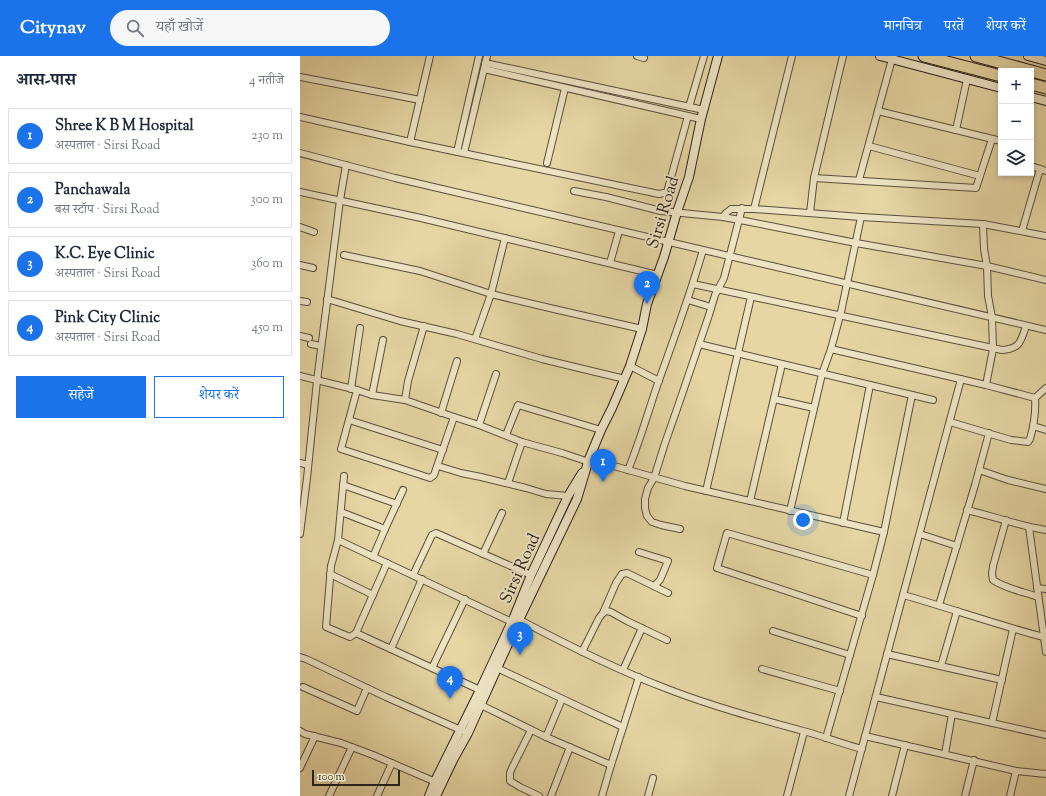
<!DOCTYPE html>
<html lang="hi">
<head>
<meta charset="utf-8">
<style>
	body { margin:0; font-family:"Sorts Mill Goudy","Noto Serif Devanagari",serif; background:#f6f6f7; color:#1f2937 }
	.controls { position:absolute; right:12px; top:12px; display:grid; overflow:hidden; border-radius:0px; box-shadow:0 2px 6px #0003 }
	.controls button { width:36px; height:36px; display:grid; place-items:center; padding:0; border:0; border-bottom:1px solid #e0e1e3; background:#fff; color:#1f2937; font:20px sans-serif }
	.scale { position:absolute; left:12px; bottom:10px; width:88px; box-sizing:border-box; padding-left:4px; border:2px solid #2c221a; border-top:0; font-size:11px; line-height:14px; white-space:nowrap; color:#2c221a; -webkit-text-stroke:3px #eee4c4; paint-order:stroke }
	.you { position:absolute; left:503px; top:464px; width:14px; height:14px; margin:-10px; border:3px solid #fff; border-radius:50%; background:#1a73e8; box-shadow:0 0 0 6px #1a73e833 }
	.badge { display:grid; place-items:center; width:26px; height:26px; border-radius:50%; background:#1a73e8; color:#fff; font-size:13px; font-weight:700 }
	.pin { position:absolute; translate:-50% -33px; filter:drop-shadow(0 1px 2px #0008) }
	.pin::after { content:''; position:absolute; top:21px; width:14px; height:12px; background:inherit; clip-path:polygon(0 0,100% 0,50% 100%) }
	.list { margin:0; padding:0; list-style:none }
	h2 { display:flex; justify-content:space-between; align-items:center; height:52px; margin:0; padding:0 16px; font-size:17px }
	h2 small { font-size:13px; font-weight:400; color:#747a83 }
	.list li { display:grid; grid-template-columns:26px 1fr auto; gap:12px; align-items:center; box-sizing:border-box; height:56px; margin:0 8px 8px; padding:0 8px; border:1px solid #e0e1e3; border-radius:0px }
	.list b { display:block; font-size:15px; white-space:nowrap }
	.list p { margin:0; font-size:13px; white-space:nowrap; color:#747a83 }
	.list em { font-size:13px; font-style:normal; color:#747a83 }
	.actions { display:flex; gap:8px; padding:12px 16px }
	.actions a { flex:1; padding:9px 0; border:1px solid #1a73e8; border-radius:0px; text-align:center; font-size:14px; color:#1a73e8 }
	.actions .main { background:#1a73e8; color:#fff }
	.icon { flex:none; width:22px; height:22px; fill:none; stroke:currentColor; stroke-width:2; stroke-linecap:round; stroke-linejoin:round }
	.map { position:relative; flex:none; width:746px; height:740px; overflow:hidden }
	header { display:flex; align-items:center; gap:24px; box-sizing:border-box; height:56px; padding:0 20px; background:#1a73e8; color:#fff }
	header strong { font-size:19px }
	nav { display:flex; gap:22px; margin-inline-start:auto; font-size:14px }
	.search { width:280px; height:36px; background:#f6f6f7; display:flex; align-items:center; gap:10px; box-sizing:border-box; padding:0 14px; border-radius:22px; color:#747a83; font-size:15px }
	main { display:flex }
	aside { flex:1; background:#fff }
	.map>svg:first-child { display:block }
	.lines { fill:none; stroke-linecap:round; stroke-linejoin:round }
	.street-casing { stroke:#5a4f3c; stroke-width:8 }
	.secondary-casing { stroke:#2c221a; stroke-width:10 }
	.highway-casing { stroke:#2c221a; stroke-width:13 }
	.street { stroke:#eee4c4; stroke-width:6 }
	.secondary { stroke:#eee4c4; stroke-width:8 }
	.highway { stroke:#e5d6a4; stroke-width:11 }
	.labels { text-anchor:middle; stroke-width:3.5; stroke-linejoin:round; paint-order:stroke }
	.street-label { font-size:17px; fill:#2c221a; stroke:#eee4c4 }
</style>
</head>
<body>
<header>
<strong>Citynav</strong>
<div class="search"><svg class="icon" aria-label="search" viewBox="0 0 24 24"><circle cx="10" cy="10" r="6"/><path d="M15 15l6 6"/></svg>यहाँ खोजें</div>
<nav><a>मानचित्र</a><a>परतें</a><a>शेयर करें</a></nav>
</header>
<main>
<aside>
<h2>आस-पास<small>4 नतीजे</small></h2>
<ul class="list">
<li><span class="badge">1</span><div><b>Shree K B M Hospital</b><p>अस्पताल · Sirsi Road</p></div><em>230 m</em></li>
<li><span class="badge">2</span><div><b>Panchawala</b><p>बस स्टॉप · Sirsi Road</p></div><em>300 m</em></li>
<li><span class="badge">3</span><div><b>K.C. Eye Clinic</b><p>अस्पताल · Sirsi Road</p></div><em>360 m</em></li>
<li><span class="badge">4</span><div><b>Pink City Clinic</b><p>अस्पताल · Sirsi Road</p></div><em>450 m</em></li>
</ul>
<div class="actions"><a class="main">सहेजें</a><a>शेयर करें</a></div>
</aside>
<div class="map">
<svg width="746" height="740" viewBox="0 0 746 740">
	<rect width="100%" height="100%" fill="#e5d6a4"/>
	<filter id="stains"><feTurbulence type="fractalNoise" baseFrequency=".005" numOctaves="4"/><feColorMatrix values="0 0 0 0 .2 0 0 0 0 .09 0 0 0 0 .02 0 0 0 .5 -.17"/></filter>
	<radialGradient id="worn" r=".72"><stop offset=".6" stop-color="#630" stop-opacity="0"/><stop offset="1" stop-color="#630" stop-opacity=".3"/></radialGradient>
	<g class="lines">
		<g class="street-casing">
			<g id="street">
				<path d="M337,0L344,2"/>
				<path d="M185,7L404,54"/>
				<path d="M184,13L401,63"/>
				<path d="M0,21L120,44"/>
				<path d="M389,51L404,0"/>
				<path d="M578,55L701,85"/>
				<path d="M0,61L110,86L359,138L364,137L367,136L388,60"/>
				<path d="M656,74L667,23"/>
				<path d="M110,86L130,0"/>
				<path d="M569,90L680,120"/>
				<path d="M157,96L179,0"/>
				<path d="M0,97L95,122L746,274"/>
				<path d="M164,97L187,0"/>
				<path d="M247,107L265,32"/>
				<path d="M731,110L746,115"/>
				<path d="M514,122L676,132L692,83"/>
				<path d="M559,124L592,3"/>
				<path d="M274,135L306,141L361,155L423,161L440,164L556,187L687,210L746,224"/>
				<path d="M0,136L121,162L358,219"/>
				<path d="M454,153L492,0"/>
				<path d="M510,157L514,122L543,0"/>
				<path d="M423,161L426,157L431,153H454L561,161L683,168L746,180"/>
				<path d="M683,168L684,193L687,210L688,240L692,261L693,293L686,329"/>
				<path d="M0,171L14,176"/>
				<path d="M722,175L740,113"/>
				<path d="M44,199L120,215L191,238L254,253L342,273"/>
				<path d="M310,207L319,175"/>
				<path d="M0,209L13,212"/>
				<path d="M393,228L702,294C720,293 721,285 726,270"/>
				<path d="M27,243L100,265L157,278L242,303L279,312L325,323"/>
				<path d="M388,244L411,251"/>
				<path d="M0,245L7,246"/>
				<path d="M0,280L9,282"/>
				<path d="M175,283L191,238L205,182"/>
				<path d="M11,288L21,290"/>
				<path d="M399,288L633,344"/>
				<path d="M531,293L686,329L735,342"/>
				<path d="M330,310L359,325"/>
				<path d="M0,320L57,334L72,339L105,344L154,361L179,369L222,386L262,397L289,406"/>
				<path d="M51,333L60,272"/>
				<path d="M57,334L41,393L130,422L134,419L154,361"/>
				<path d="M72,339L83,284"/>
				<path d="M735,342L746,332"/>
				<path d="M474,343L514,352"/>
				<path d="M105,344L108,325L124,270"/>
				<path d="M141,357L157,305"/>
				<path d="M49,364L143,394"/>
				<path d="M650,366L711,384L728,386L730,383C734,369 736,356 735,342"/>
				<path d="M179,369L196,318"/>
				<path d="M733,370L746,374"/>
				<path d="M206,379L218,349L301,374"/>
				<path d="M289,403L385,430L584,476"/>
				<path d="M0,407L8,409"/>
				<path d="M138,410L161,417L181,421L226,432L246,438L268,440"/>
				<path d="M328,414C340,385 348,356 358,327C374,283 390,239 403,194"/>
				<path d="M679,414L708,424L746,433"/>
				<path d="M44,420L38,484L31,510L26,571L50,581L56,577"/>
				<path d="M208,427L222,386"/>
				<path d="M43,429L97,448"/>
				<path d="M406,435L451,241"/>
				<path d="M450,445L482,308"/>
				<path d="M667,454C693,460 719,470 746,474"/>
				<path d="M490,455L522,318L531,293L541,256L561,161"/>
				<path d="M41,456L85,473"/>
				<path d="M706,464L693,510L692,518L693,524C704,532 724,536 738,541"/>
				<path d="M543,467L570,329"/>
				<path d="M729,471L746,596"/>
				<path d="M380,473L361,469L352,466L347,460L345,452V443L348,432L354,422L365,387L377,353L409,259L415,239L424,222L442,152"/>
				<path d="M0,478L7,422L17,325L40,144L46,109"/>
				<path d="M620,478L657,490"/>
				<path d="M38,484L216,568"/>
				<path d="M339,496L368,505L360,524L354,530"/>
				<path d="M183,498L202,457"/>
				<path d="M73,501L85,473L103,434"/>
				<path d="M87,507L56,577L180,634"/>
				<path d="M30,518L73,539"/>
				<path d="M113,519L132,479L136,477L231,519"/>
				<path d="M737,532L746,533"/>
				<path d="M603,539C650,552 697,569 744,581"/>
				<path d="M639,549L675,429L689,377"/>
				<path d="M303,557L316,527L322,518L327,517L368,537"/>
				<path d="M562,560L417,512L427,477L573,519"/>
				<path d="M220,564C267,589 315,613 365,632C411,650 459,663 507,676C525,681 543,688 562,693"/>
				<path d="M473,575L550,599"/>
				<path d="M91,593L122,523"/>
				<path d="M282,596L299,562L303,557L306,555L311,556L327,565L367,584"/>
				<path d="M587,598L702,624"/>
				<path d="M0,601L6,603L86,641L163,675"/>
				<path d="M641,610L657,555"/>
				<path d="M132,612L165,543"/>
				<path d="M197,612L284,653L323,671"/>
				<path d="M462,613L540,635"/>
				<path d="M323,614L342,572"/>
				<path d="M3,631L57,655L67,632"/>
				<path d="M576,641L746,679"/>
				<path d="M181,649L246,681L311,709"/>
				<path d="M692,667L713,573"/>
				<path d="M231,674L212,712L210,717V725L220,731L239,740"/>
				<path d="M0,675L5,678L41,687L73,699L138,727"/>
				<path d="M565,680L716,715L746,718"/>
				<path d="M246,681L262,643"/>
				<path d="M526,682L573,519L584,476L612,339"/>
				<path d="M645,698L652,658"/>
				<path d="M0,712L15,680"/>
				<path d="M29,740L52,691"/>
				<path d="M77,740L92,707"/>
				<path d="M251,740L270,691"/>
				<path d="M302,740L311,709L339,621"/>
				<path d="M348,740L353,722"/>
				<path d="M487,740L504,676"/>
				<path d="M549,740L661,323"/>
				<path d="M592,740L605,689"/>
				<path d="M665,740L674,704"/>
				<path d="M710,740L716,715"/>
			</g>
		</g>
		<g class="secondary-casing">
			<g id="secondary">
				<path d="M580,0L701,32"/>
				<path d="M728,0L746,5"/>
				<path d="M731,41L746,45"/>
				<path d="M129,740L135,725L180,634L214,561L231,519L268,440L282,417"/>
				<path d="M136,740L153,704L168,677L217,568L277,443L289,403L301,374L312,352L330,310L342,273L347,248L364,201L377,156L389,121L401,63L418,0"/>
			</g>
		</g>
		<g class="highway-casing">
			<g id="highway">
				<path d="M624,0L701,20"/>
				<path d="M676,0L746,19"/>
				<path d="M731,28L746,32"/>
			</g>
		</g>
		<use href="#street" class="street"/>
		<use href="#secondary" class="secondary"/>
		<use href="#highway" class="highway"/>
	</g>
	<g class="labels">
		<g class="street-label">
			<text transform="translate(362 156) rotate(-73)" y="6">Sirsi Road</text>
			<text transform="translate(219 512) rotate(-66)" y="6">Sirsi Road</text>
		</g>
	</g>
	<rect width="100%" height="100%" filter="url(#stains)"/>
	<rect width="100%" height="100%" fill="url(#worn)"/>
</svg>
<div class="controls">
<button>+</button>
<button>−</button>
<button><svg class="icon" aria-label="layers" viewBox="0 0 24 24"><path d="M12 4l9 5-9 5-9-5zM3 14l9 5 9-5"/></svg></button>
</div>
<div class="scale">100 m</div>
<div class="you"></div>
<div class="pin badge" style="left:303px;top:426px">1</div>
<div class="pin badge" style="left:347px;top:248px">2</div>
<div class="pin badge" style="left:220px;top:599px">3</div>
<div class="pin badge" style="left:150px;top:643px">4</div>
</div>
</main>
</body>
</html>
